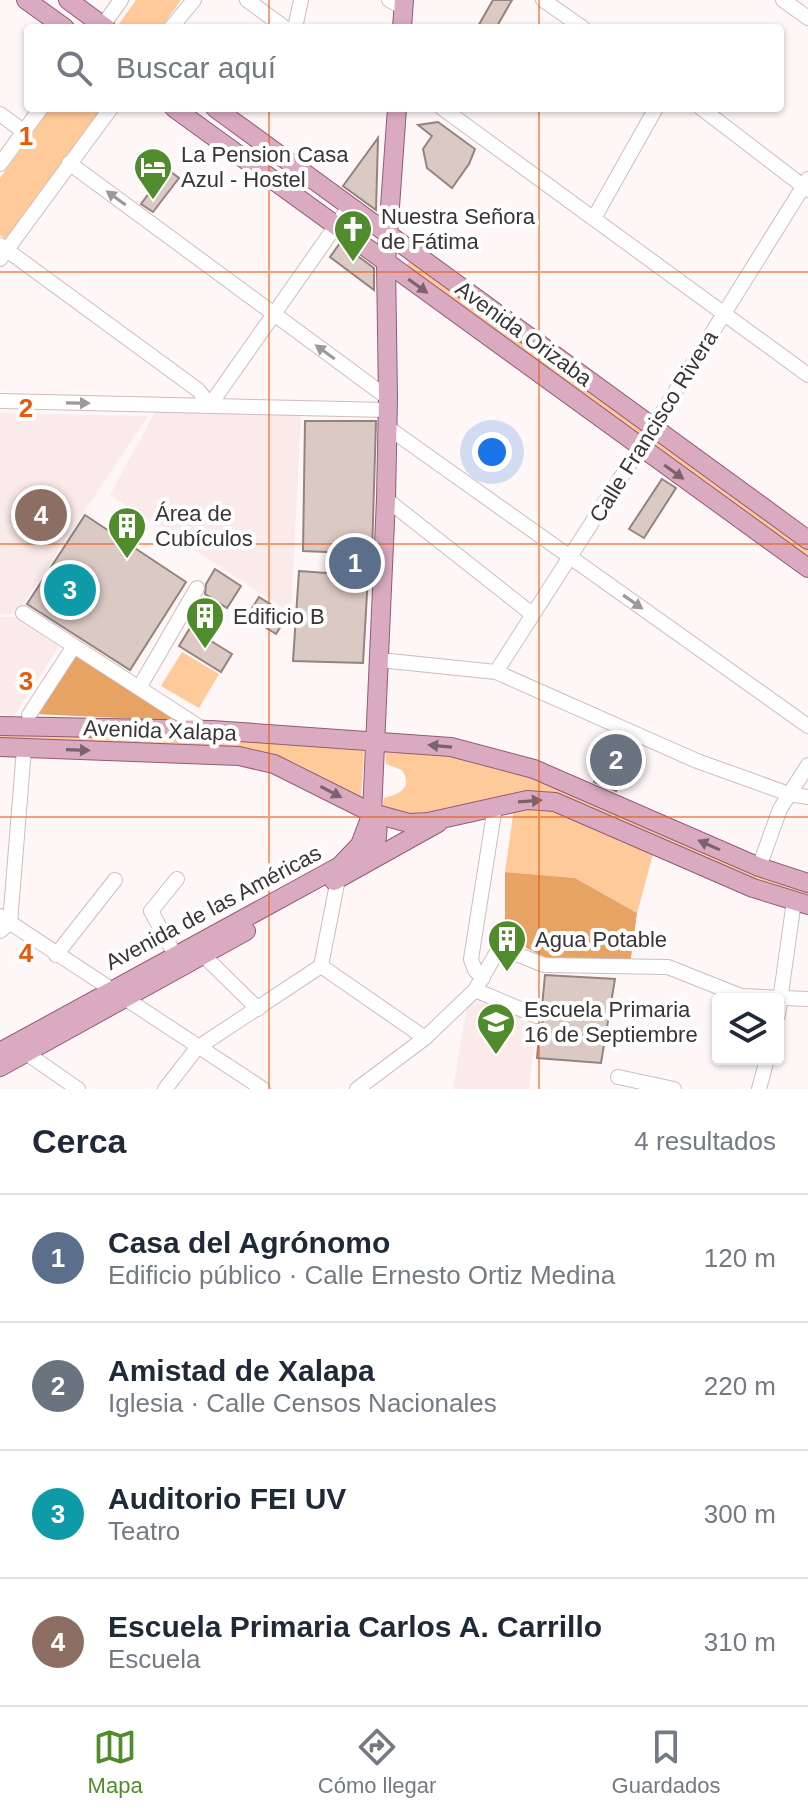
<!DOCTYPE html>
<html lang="es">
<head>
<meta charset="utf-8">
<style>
	body { margin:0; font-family:Arial,sans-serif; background:#f2f2f3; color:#1f2937 }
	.controls { position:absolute; right:24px; bottom:24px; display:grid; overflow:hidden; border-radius:8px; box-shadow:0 2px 6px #0004 }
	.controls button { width:72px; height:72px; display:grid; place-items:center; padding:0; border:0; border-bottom:2px solid #e0e1e3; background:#fff; color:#1f2937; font:40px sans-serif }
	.you { position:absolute; left:492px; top:452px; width:28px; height:28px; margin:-20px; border:6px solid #fff; border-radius:50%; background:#1a73e8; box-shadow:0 0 0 12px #1a73e833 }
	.badge { display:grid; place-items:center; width:52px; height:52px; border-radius:50%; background:#508c2b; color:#fff; font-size:26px; font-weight:700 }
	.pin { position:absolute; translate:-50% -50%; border:4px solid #fff; box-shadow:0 2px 8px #0006 }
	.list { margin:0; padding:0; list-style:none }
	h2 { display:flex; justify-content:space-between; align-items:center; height:104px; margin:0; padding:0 32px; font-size:34px }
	h2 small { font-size:26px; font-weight:400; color:#747a83 }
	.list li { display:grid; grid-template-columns:52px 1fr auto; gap:24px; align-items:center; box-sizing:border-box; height:128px; padding:0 32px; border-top:2px solid #e0e1e3 }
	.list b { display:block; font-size:30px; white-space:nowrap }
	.list p { margin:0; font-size:26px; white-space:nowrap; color:#747a83 }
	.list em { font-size:26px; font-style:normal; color:#747a83 }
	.icon { flex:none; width:44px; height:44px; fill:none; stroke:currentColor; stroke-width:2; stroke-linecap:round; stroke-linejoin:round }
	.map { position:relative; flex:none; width:808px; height:1089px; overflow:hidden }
	.search { position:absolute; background:#fff; box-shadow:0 2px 6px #0004; left:24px; right:24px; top:24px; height:88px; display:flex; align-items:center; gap:20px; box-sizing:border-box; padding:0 28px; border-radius:8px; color:#747a83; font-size:30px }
	.sheet { height:616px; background:#fff }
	nav { display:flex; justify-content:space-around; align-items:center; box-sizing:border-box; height:112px; border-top:2px solid #e0e1e3; background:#fff; font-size:22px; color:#747a83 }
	nav a { display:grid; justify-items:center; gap:4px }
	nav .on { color:#508c2b }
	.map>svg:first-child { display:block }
	.built { fill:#fbeaea }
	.green { fill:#ffca9a }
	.forest { fill:#e7a364 }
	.building { fill:#dbc9c4; stroke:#94837e; stroke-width:2 }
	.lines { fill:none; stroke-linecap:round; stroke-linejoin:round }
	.minor-casing { stroke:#cfbcbd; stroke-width:16 }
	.major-casing { stroke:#925b75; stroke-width:20 }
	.minor { stroke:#fff; stroke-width:14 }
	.major { stroke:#daaac1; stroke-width:18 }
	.oneway { fill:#9d999a }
	.oneway2 { fill:#7b636c }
	.grid { fill:none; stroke:#e8590c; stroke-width:2; stroke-opacity:0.55 }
	.labels { text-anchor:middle; stroke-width:8; stroke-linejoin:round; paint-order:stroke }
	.poi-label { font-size:22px; fill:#3b3334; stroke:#fff; text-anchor:start }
	.street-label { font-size:22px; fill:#3b3334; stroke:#fff }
	.grid-label { font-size:26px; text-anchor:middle; font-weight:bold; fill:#e8590c; stroke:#fff; stroke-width:8; stroke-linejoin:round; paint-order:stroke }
</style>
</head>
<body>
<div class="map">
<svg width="808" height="1089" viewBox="0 0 808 1089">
	<rect width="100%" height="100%" fill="#fff7f7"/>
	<g class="built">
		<path d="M157,408L301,413L291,613L110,495Z"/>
		<path d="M0,413L148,416L17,613L0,615Z"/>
		<path d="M0,617H15L59,647L14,716L0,714Z"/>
		<path d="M483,997L537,1022L529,1089H453L467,1006Z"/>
	</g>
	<g class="green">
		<path d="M136,0H181L161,28H116Z"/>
		<path d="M50,108H102L7,240L0,235V178Z"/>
		<path d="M411,259L644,428L638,438L403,270Z"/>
		<path d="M658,439L808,547V564L650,449Z"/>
		<path d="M182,652L219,674L199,708L161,686Z"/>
		<path d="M0,729L259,739L364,749L361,800L298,765L255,751L0,744Z"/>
		<path d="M385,748L460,754L553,786L663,829L749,874L808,892V903L551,797L420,818L382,809L384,798C400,794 413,788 402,770L386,764Z"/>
		<path d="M537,799L655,847L637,913L575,878L505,872L515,801Z"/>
	</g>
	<g class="forest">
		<path d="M75,652L180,721L35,714Z"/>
		<path d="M505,872L575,878L637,913L630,965L584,964L544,957L505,937Z"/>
	</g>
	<g class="building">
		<path d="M493,0H512L496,28H477Z"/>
		<path d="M438,122L475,149L469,164L452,188L427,168L423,149L432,136L418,125Z"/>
		<path d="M378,138L376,210L343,186Z"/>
		<path d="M167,169L179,178L153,212L141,204Z"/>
		<path d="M340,243L374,268V290L330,257Z"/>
		<path d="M305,421H376L372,554L303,551Z"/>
		<path d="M662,479L676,488L644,538L629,529Z"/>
		<path d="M85,515L186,582L130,670L27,604Z"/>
		<path d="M215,569L241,586L227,608L205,594L206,584Z"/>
		<path d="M299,571L368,576L363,663L293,661Z"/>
		<path d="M259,597L288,615L276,634L247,616Z"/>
		<path d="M190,628L232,654L221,672L179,646Z"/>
		<path d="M615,735L634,744L616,791L594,782Z"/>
		<path d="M545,975L615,979L601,1063L537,1058L540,1025L547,1016L542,1007Z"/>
	</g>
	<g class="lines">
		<g class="minor-casing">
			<g id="minor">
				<path d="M247,0L285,28"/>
				<path d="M389,0L404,8"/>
				<path d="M543,0L583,28"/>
				<path d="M783,0L808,18"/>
				<path d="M101,28L121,0"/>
				<path d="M171,28L194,0"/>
				<path d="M295,28L301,0"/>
				<path d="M442,108L808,375"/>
				<path d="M701,108L808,190"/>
				<path d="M0,114L23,131"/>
				<path d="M69,163L388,398"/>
				<path d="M0,164L41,108"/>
				<path d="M594,218L656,108"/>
				<path d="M0,245L198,390L210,405L349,207"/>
				<path d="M0,259L111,108"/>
				<path d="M0,401L388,410"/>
				<path d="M387,427L808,726"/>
				<path d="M386,499L532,614"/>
				<path d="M23,613L204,730"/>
				<path d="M380,660L496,672L697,761L789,794L808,797"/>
				<path d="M496,672L652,429L808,179"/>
				<path d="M139,688L197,588"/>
				<path d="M29,715L74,646"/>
				<path d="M759,867L780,809L808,765"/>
				<path d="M0,916L263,1089"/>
				<path d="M0,931L10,923L24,749"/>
				<path d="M56,955L115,880"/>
				<path d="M175,955L151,911L177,879"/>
				<path d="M203,955L258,1009"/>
				<path d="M321,966L425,1038"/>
				<path d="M483,978L475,970L471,959L495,807"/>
				<path d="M475,990L537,1016"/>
				<path d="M778,1015L794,901"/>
				<path d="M26,1053L78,1089"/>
				<path d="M618,1077L674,1089"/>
				<path d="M165,1089L197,1048L321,966L338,879"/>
				<path d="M357,1089L425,1038L475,990L497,952L504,949L544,965L668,967L741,996L808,999"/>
				<path d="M759,1089L767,1059"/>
			</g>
		</g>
		<g class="major-casing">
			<g id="major">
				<path d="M26,0L65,28"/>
				<path d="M68,0L106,28"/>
				<path d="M402,28L404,0"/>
				<path d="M174,108L808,568"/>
				<path d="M215,108L808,540"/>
				<path d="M0,726L212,730L451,747L534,769L759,867L808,883"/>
				<path d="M0,747L239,756L274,764L372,813L409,823L428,822L527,800L555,802L753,888L808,905"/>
				<path d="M363,863C376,848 383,831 372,813"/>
				<path d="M334,881L438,823"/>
				<path d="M0,1052L340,866L360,845L372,813L386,499L388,398L386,263L397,108"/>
				<path d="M0,1067L246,931"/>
			</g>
		</g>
		<use href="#minor" class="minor"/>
		<use href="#major" class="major"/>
	</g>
	<defs><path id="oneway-solid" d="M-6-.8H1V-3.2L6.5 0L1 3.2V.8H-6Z" transform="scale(2)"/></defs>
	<g class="oneway">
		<use href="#oneway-solid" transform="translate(116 198) rotate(-144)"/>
		<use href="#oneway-solid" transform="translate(325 352) rotate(-144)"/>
		<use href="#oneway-solid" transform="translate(78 403) rotate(1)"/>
		<use href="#oneway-solid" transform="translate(633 602) rotate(35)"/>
	</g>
	<g class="oneway2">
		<use href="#oneway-solid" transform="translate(418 286) rotate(36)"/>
		<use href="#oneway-solid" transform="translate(674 472) rotate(36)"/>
		<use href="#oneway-solid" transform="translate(440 746) rotate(-175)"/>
		<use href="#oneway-solid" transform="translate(78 750) rotate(2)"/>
		<use href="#oneway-solid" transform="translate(331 792) rotate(28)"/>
		<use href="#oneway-solid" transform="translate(530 801) rotate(-4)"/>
		<use href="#oneway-solid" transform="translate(709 845) rotate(-156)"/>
	</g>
	<path class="grid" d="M269,0V28M539,0V28M269,108V1089M539,108V1089M0,272H808M0,544H808M0,817H808"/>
	<defs>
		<g id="hotel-pin" transform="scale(2)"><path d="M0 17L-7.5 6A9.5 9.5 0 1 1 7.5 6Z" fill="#508c2b" stroke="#fff"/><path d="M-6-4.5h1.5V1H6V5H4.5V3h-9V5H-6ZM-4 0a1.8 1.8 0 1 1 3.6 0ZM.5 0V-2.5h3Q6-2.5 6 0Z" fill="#fff"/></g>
		<g id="church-pin" transform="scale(2)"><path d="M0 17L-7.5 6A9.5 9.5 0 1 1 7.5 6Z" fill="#508c2b" stroke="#fff"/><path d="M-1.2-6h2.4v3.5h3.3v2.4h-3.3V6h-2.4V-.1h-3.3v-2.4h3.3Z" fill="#fff"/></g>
		<g id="building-pin" transform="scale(2)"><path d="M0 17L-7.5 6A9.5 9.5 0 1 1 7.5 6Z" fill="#508c2b" stroke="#fff"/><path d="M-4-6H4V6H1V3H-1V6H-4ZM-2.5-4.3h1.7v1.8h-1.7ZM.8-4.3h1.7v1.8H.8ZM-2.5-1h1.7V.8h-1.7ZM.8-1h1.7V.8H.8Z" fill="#fff"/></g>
		<g id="school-pin" transform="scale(2)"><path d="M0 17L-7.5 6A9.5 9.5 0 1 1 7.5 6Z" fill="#508c2b" stroke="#fff"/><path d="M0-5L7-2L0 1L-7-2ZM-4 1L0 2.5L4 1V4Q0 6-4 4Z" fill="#fff"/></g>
	</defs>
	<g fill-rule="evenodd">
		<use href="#hotel-pin" x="153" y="167"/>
		<use href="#church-pin" x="353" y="229"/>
		<use href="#building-pin" x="127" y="526"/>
		<use href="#building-pin" x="205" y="616"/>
		<use href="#building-pin" x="507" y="939"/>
		<use href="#school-pin" x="496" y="1022"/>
	</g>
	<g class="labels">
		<g class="poi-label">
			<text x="181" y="162">La Pension Casa<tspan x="181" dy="25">Azul - Hostel</tspan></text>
			<text x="381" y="224">Nuestra Señora<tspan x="381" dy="25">de Fátima</tspan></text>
			<text x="155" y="521">Área de<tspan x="155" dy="25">Cubículos</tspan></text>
			<text x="233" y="624">Edificio B</text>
			<text x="535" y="947">Agua Potable</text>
			<text x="524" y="1017">Escuela Primaria<tspan x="524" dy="25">16 de Septiembre</tspan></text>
		</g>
		<g class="street-label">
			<text transform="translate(524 333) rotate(36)" y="8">Avenida Orizaba</text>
			<text transform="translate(653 426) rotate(-58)" y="8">Calle Francisco Rivera</text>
			<text transform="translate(160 730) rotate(2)" y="8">Avenida Xalapa</text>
			<text transform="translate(213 907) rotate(-28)" y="8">Avenida de las Américas</text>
		</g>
	</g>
	<g class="grid-label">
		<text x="26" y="145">1</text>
		<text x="26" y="417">2</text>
		<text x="26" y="690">3</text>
		<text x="26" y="962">4</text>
	</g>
</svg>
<div class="controls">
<button><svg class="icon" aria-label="layers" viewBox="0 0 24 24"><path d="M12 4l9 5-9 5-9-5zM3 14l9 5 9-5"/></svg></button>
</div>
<div class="you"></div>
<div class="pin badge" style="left:355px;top:563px;background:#5c6f8a">1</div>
<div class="pin badge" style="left:616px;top:760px;background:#6b7280">2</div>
<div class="pin badge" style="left:70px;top:590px;background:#0f9aa8">3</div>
<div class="pin badge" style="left:41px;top:515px;background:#8d6e63">4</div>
<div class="search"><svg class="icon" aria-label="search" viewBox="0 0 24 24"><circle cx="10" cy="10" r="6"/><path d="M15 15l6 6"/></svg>Buscar aquí</div>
</div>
<section class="sheet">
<h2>Cerca<small>4 resultados</small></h2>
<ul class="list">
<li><span class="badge" style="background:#5c6f8a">1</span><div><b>Casa del Agrónomo</b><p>Edificio público · Calle Ernesto Ortiz Medina</p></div><em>120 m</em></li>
<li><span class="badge" style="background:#6b7280">2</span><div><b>Amistad de Xalapa</b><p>Iglesia · Calle Censos Nacionales</p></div><em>220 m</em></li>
<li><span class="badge" style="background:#0f9aa8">3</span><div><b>Auditorio FEI UV</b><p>Teatro</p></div><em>300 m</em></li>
<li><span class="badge" style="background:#8d6e63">4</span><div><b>Escuela Primaria Carlos A. Carrillo</b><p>Escuela</p></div><em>310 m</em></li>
</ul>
</section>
<nav>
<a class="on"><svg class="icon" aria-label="map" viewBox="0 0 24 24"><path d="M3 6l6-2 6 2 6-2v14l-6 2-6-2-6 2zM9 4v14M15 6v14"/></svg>Mapa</a>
<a><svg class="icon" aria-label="directions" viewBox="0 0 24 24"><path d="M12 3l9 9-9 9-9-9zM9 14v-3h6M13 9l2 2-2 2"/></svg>Cómo llegar</a>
<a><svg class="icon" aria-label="saved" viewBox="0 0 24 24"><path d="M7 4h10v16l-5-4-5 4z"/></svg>Guardados</a>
</nav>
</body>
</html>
